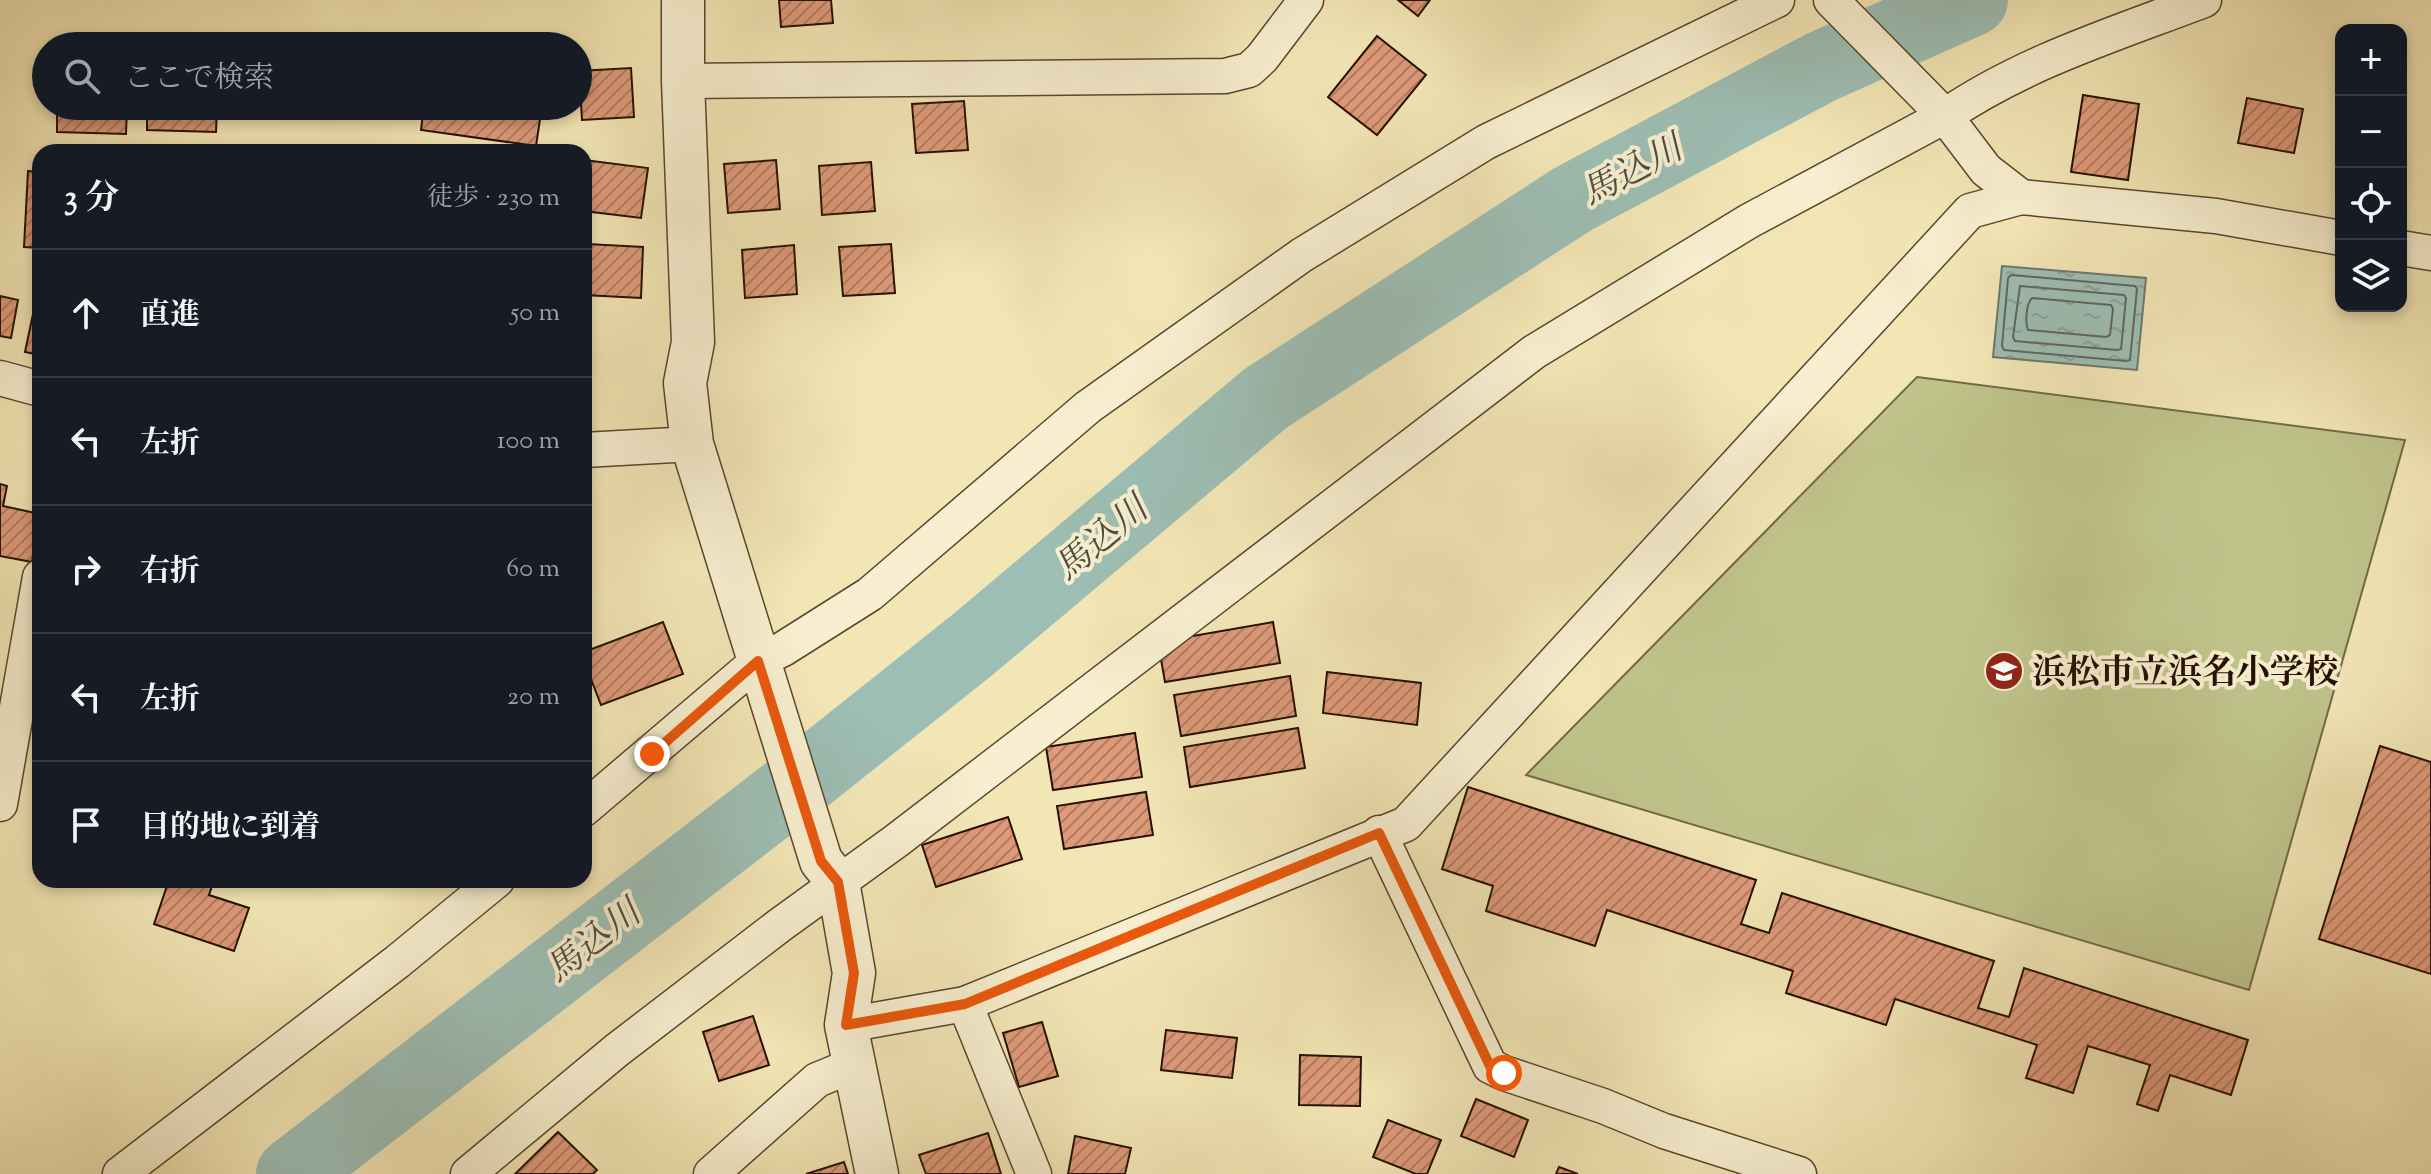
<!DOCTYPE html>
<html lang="ja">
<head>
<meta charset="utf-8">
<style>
	body { margin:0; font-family:"Sorts Mill Goudy","Noto Serif JP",serif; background:#242831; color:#f1f3f6 }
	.controls { position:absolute; right:24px; top:24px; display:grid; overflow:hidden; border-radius:16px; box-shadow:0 4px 12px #0003 }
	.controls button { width:72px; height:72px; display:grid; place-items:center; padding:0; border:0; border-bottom:2px solid #363941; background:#171b24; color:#f1f3f6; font:40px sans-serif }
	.stop { position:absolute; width:24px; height:24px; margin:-18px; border:6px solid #ea580c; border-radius:50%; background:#fff }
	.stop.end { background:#ea580c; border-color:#fff; box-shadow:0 2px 8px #0008 }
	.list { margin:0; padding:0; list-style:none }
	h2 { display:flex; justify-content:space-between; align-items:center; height:104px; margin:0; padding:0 32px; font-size:34px }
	h2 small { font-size:26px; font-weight:400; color:#9ea1a6 }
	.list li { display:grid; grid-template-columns:52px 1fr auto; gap:24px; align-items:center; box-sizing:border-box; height:128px; padding:0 32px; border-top:2px solid #363941 }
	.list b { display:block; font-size:30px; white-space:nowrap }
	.list em { font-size:26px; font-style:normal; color:#9ea1a6 }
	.icon { flex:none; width:44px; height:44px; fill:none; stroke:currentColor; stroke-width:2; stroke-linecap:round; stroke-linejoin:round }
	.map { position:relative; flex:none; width:2431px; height:1174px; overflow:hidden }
	.search { position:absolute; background:#171b24; box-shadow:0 4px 12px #0003; left:32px; top:32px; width:560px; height:88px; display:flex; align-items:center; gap:20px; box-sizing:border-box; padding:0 28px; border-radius:44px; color:#9ea1a6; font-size:30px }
	.panel { position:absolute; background:#171b24; box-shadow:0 4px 12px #0003; left:32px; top:144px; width:560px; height:744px; border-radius:24px }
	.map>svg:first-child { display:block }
	.green { fill:#bfc48b; stroke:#726a48; stroke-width:2 }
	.water { fill:url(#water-ripples); stroke:#6d786e; stroke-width:2 }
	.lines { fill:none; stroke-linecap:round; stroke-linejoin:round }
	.shore { stroke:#61675c; stroke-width:2 }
	.river { stroke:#9dbeb4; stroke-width:72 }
	.building { fill:url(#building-hatch); stroke:#251004; stroke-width:2 }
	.minor-casing { stroke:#584630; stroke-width:37 }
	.tertiary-casing { stroke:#584630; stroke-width:45 }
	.minor { stroke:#f7efcf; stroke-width:34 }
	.tertiary { stroke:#f7efcf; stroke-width:42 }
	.route { stroke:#ea580c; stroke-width:10 }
	.labels { text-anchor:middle; stroke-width:8; stroke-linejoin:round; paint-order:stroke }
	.poi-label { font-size:34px; font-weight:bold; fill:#251004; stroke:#f7efcf; text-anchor:start }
	.water-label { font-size:36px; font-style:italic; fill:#4f4d42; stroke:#f7efcf }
</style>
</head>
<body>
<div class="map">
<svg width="2431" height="1174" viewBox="0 0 2431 1174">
	<defs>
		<pattern id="water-ripples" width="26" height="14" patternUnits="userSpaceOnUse" patternTransform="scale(2)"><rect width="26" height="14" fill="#9dbeb4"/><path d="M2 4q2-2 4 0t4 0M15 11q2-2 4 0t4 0" fill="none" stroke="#87a299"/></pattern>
		<pattern id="building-hatch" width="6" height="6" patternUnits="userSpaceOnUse" patternTransform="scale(2)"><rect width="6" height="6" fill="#de9a79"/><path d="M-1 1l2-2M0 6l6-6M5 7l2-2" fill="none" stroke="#b47c61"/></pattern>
	</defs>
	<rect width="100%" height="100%" fill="#f3e6b5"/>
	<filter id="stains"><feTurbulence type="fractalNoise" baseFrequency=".0025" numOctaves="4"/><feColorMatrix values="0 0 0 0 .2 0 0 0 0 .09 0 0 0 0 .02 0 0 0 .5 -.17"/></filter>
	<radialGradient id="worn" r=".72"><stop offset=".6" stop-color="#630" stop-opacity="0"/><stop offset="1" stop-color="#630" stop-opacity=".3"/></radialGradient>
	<path class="green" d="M1917,377L2405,440L2249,990L1526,775Z"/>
	<path class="water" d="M2002,266L2146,278L2137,370L1993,357Z"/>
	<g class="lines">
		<g class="shore">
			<path d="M2011,275L2135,286L2137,289L2130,360L2126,361L2004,350L2002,346L2008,278Z"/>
			<path d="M2020,286L2124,295L2126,298L2121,349L2117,350L2015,341L2013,337Z"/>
			<path d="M2032,298L2111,305L2113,309L2110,335L2106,337L2028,330C2025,323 2026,304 2032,298Z"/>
		</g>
		<path class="river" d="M292,1174L795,786L971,646L1266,398L1573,199L1821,67L1972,0"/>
	</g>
	<g class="building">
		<path d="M779,0H831L833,23L781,27Z"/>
		<path d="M1398,0H1430L1418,16Z"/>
		<path d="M1377,36L1426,75L1377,135L1328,97Z"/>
		<path d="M631,68L634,117L582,120L579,71Z"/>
		<path d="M2083,95L2139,104L2128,180L2071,172Z"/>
		<path d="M2247,98L2303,109L2294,153L2238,143Z"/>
		<path d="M964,101L968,150L916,153L912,104Z"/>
		<path d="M57,106H127L126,134L57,132Z"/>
		<path d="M147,106H217L216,132L147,130Z"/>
		<path d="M424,106H542L536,146L421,130Z"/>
		<path d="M584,160L648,168L641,218L584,211Z"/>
		<path d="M776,160L780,209L728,213L724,164Z"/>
		<path d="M871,162L875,211L822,215L819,166Z"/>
		<path d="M28,171L40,172V248L24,247Z"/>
		<path d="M587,244L643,247L641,298L584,295Z"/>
		<path d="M891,244L895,293L843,296L839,247Z"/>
		<path d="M794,245L797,294L745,298L742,250Z"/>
		<path d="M0,296L18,300L11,338L0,336Z"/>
		<path d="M33,314L40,316V355L25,352Z"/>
		<path d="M0,484L7,486L3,506L40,514L32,562L0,556Z"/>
		<path d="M663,622L683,674L601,705L584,661V652Z"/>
		<path d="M1273,622L1280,663L1165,682L1158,642Z"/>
		<path d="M1327,672L1421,683L1417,725L1323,713Z"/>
		<path d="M1290,676L1296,716L1181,736L1174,695Z"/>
		<path d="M1298,728L1305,768L1190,787L1184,747Z"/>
		<path d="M1135,733L1142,777L1053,790L1046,747Z"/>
		<path d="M2380,746L2431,762V974L2319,939Z"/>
		<path d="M1468,787L1756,880L1741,924L1769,933L1782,893L1994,961L1978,1008L2009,1017L2024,968L2248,1040L2231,1095L2170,1075L2158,1111L2137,1104L2150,1065L2088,1046L2073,1093L2026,1078L2037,1045L1895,999L1886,1025L1786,993L1793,971L1607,910L1595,946L1486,911L1493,886L1442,869Z"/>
		<path d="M1146,792L1153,835L1064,849L1057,806Z"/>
		<path d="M1008,817L1022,859L936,887L922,845Z"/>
		<path d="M169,880H214L209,895L249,908L234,951L154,924Z"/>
		<path d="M753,1016L769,1065L719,1081L703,1032Z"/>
		<path d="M1042,1022L1058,1076L1019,1087L1003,1033Z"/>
		<path d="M1166,1030L1237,1038L1232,1078L1161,1070Z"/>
		<path d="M1300,1055L1361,1057L1360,1106L1299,1105Z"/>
		<path d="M1476,1099L1528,1120L1514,1157L1461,1136Z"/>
		<path d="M1388,1120L1441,1140L1427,1174H1416L1373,1157Z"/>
		<path d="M558,1132L597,1170L593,1174H515Z"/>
		<path d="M988,1133L1001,1174H926L919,1155Z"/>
		<path d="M1075,1136L1131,1148L1125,1174H1068Z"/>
		<path d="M844,1162L848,1174H806Z"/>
		<path d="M1559,1167L1578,1174H1556Z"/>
	</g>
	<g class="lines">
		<g class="minor-casing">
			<g id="minor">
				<path d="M1831,0L1945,116L1986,170L2021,197"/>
				<path d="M683,81L1225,76L1249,70L1262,58L1306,0"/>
				<path d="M2401,248L2431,253"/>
				<path d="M0,378L40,389"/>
				<path d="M584,450L692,444"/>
				<path d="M0,804L40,577"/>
				<path d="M584,809L758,661L783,649L870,594L1088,407L1302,255L1486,142L1777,0"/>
				<path d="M1379,833L1490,1066L1504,1073L1603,1106L1664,1131L1799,1174"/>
				<path d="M965,1004L1034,1174"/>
				<path d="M846,1025L965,1004L1406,824L1970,211L2021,197L2216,216L2341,238"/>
				<path d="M120,1174L397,962L497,880"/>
				<path d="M468,1174L617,1050L780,925L896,841L1534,352L1749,221L1945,116C2024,62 2115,34 2204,0"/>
				<path d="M711,1174L817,1080L856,1064"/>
			</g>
		</g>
		<g class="tertiary-casing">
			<path id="tertiary" d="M683,0V81L693,342L685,383L692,444L821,861L838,882L854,973L846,1025L877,1174"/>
		</g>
		<use href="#minor" class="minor"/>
		<use href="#tertiary" class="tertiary"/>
	</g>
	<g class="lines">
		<path class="route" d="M652,754L758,661L821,861L838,882L854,973L846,1025L965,1004L1379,833L1490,1066L1504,1073"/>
	</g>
	<defs>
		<g id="school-disc" transform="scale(2)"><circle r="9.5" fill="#8f2418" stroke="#f7efcf"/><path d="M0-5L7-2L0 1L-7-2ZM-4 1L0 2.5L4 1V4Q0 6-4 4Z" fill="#fff"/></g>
	</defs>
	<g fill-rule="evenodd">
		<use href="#school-disc" x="2004" y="671"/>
	</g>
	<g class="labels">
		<g class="poi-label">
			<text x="2032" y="683">浜松市立浜名小学校</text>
		</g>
		<g class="water-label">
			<text transform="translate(1631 169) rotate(-28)" y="13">馬込川</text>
			<text transform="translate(1100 537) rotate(-40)" y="13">馬込川</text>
			<text transform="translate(592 940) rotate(-38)" y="13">馬込川</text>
		</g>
	</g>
	<rect width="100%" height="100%" filter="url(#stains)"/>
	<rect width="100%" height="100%" fill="url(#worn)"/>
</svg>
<div class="controls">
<button>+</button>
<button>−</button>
<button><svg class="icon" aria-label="locate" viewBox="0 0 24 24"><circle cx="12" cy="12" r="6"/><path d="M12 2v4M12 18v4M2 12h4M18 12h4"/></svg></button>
<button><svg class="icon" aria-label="layers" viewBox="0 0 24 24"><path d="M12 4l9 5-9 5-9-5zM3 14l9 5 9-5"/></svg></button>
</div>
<div class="stop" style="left:1504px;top:1073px"></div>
<div class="stop end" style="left:652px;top:754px"></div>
<div class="search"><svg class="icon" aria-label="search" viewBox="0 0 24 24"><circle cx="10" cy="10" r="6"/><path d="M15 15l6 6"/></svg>ここで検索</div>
<section class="panel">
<h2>3 分<small>徒歩 · 230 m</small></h2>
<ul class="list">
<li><svg class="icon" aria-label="ahead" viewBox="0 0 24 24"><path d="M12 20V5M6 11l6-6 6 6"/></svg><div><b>直進</b></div><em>50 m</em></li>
<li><svg class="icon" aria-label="left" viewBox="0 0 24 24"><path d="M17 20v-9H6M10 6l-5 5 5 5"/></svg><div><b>左折</b></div><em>100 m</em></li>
<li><svg class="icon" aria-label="right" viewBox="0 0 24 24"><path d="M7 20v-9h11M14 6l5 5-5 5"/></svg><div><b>右折</b></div><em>60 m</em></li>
<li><svg class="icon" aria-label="left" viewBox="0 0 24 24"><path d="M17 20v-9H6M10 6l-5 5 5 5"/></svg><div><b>左折</b></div><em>20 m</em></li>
<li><svg class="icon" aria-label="arrive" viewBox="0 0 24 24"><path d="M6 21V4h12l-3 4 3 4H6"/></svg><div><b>目的地に到着</b></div></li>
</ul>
</section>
</div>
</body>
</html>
